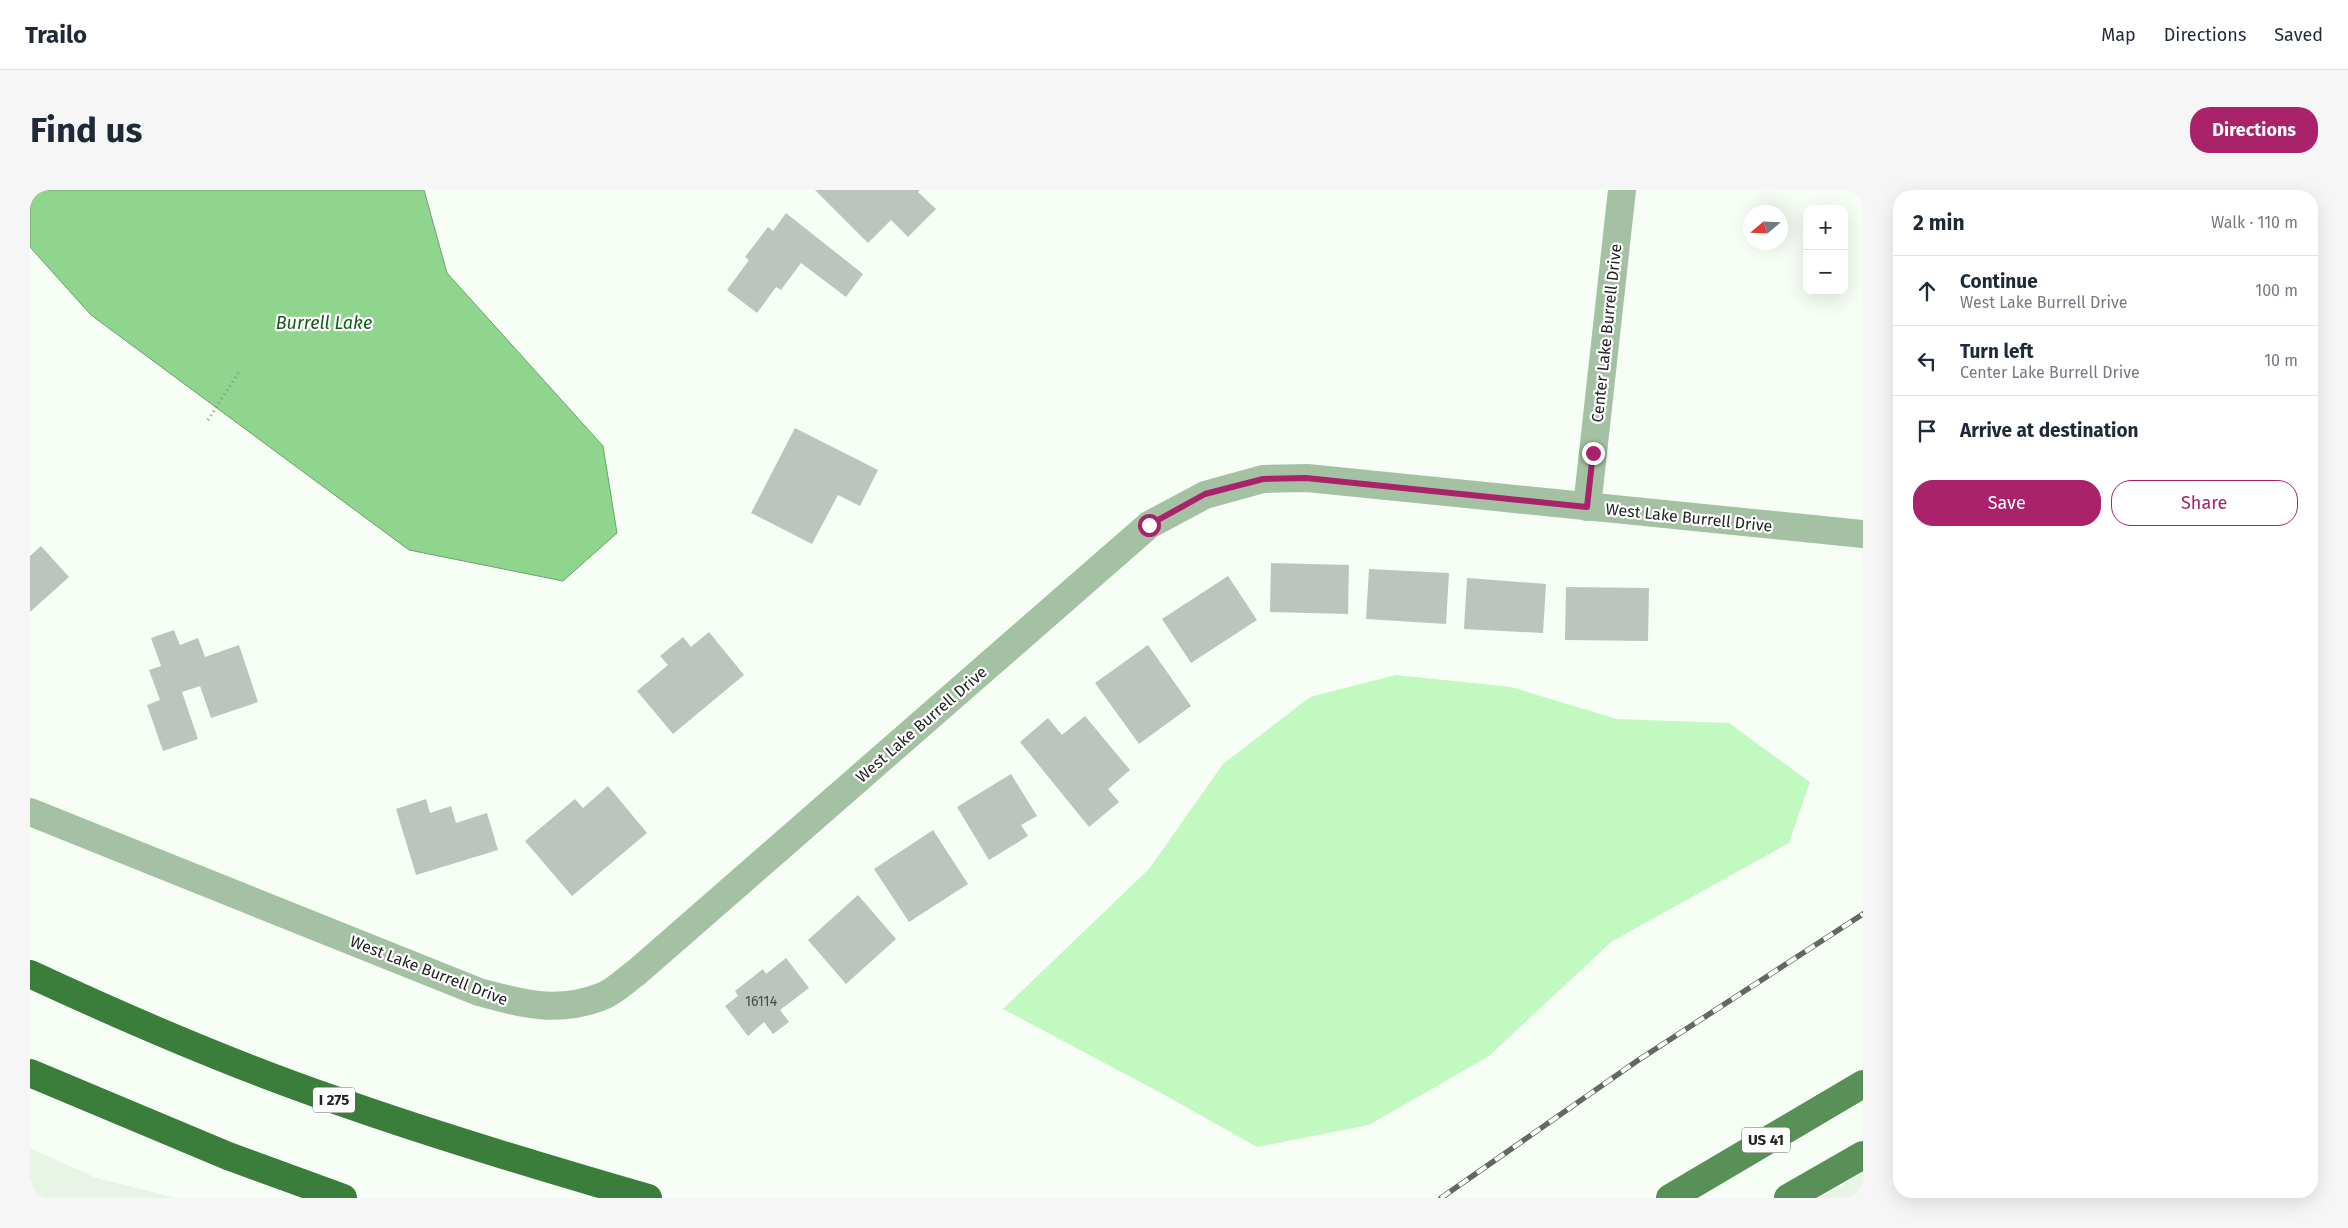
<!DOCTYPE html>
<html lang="en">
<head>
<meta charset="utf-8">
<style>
	body { margin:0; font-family:"Fira Sans",sans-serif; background:#f6f6f7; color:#1f2937 }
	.controls { position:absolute; right:15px; top:15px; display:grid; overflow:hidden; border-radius:10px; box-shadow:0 5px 20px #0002 }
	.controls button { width:45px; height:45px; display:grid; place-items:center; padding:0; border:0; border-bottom:1px solid #e0e1e3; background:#fff; color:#1f2937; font:25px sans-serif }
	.compass { position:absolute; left:1713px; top:15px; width:45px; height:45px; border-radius:50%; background:#fff; box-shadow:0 5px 20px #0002; rotate:251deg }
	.stop { position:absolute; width:15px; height:15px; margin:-11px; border:4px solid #a9226a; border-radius:50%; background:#fff }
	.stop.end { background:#a9226a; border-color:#fff; box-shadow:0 1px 5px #0008 }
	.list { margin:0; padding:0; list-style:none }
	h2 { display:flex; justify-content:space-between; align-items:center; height:65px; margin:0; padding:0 20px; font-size:21px }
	h2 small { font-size:16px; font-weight:400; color:#747a83 }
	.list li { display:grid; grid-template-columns:32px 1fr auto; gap:15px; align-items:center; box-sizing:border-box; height:70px; padding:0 20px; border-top:1px solid #e0e1e3 }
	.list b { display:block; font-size:19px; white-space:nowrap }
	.list p { margin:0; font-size:16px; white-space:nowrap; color:#747a83 }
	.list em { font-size:16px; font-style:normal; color:#747a83 }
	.actions { display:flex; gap:10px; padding:15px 20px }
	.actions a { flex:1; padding:11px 0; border:1px solid #a9226a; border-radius:20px; text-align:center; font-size:18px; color:#a9226a }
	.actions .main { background:#a9226a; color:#fff }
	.icon { flex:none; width:28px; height:28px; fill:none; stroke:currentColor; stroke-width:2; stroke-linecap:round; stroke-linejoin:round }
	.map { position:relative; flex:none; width:1833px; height:1008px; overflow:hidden; border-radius:20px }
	header { display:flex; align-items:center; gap:30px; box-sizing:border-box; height:70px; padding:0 25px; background:#fff; border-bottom:1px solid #e0e1e3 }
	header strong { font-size:24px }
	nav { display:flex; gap:28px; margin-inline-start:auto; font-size:18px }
	.intro { display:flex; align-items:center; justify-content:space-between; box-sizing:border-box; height:120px; padding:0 30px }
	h1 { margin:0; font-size:35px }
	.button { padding:12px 22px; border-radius:20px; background:#a9226a; color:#fff; font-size:18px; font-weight:700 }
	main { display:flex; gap:30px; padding:0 30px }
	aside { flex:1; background:#fff; border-radius:20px; box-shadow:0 5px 20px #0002 }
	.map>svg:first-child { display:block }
	.built { fill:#e7f4e6 }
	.green { fill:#c2f9c0 }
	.water { fill:#90d58e; stroke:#6fa06d }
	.building { fill:#bdc4bd }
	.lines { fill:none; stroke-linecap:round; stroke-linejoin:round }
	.path { stroke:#878d87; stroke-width:3; stroke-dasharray:1 4; stroke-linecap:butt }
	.street { stroke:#a4c2a3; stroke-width:28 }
	.primary { stroke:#599058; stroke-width:28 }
	.highway { stroke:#3b7e3c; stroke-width:28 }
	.rail-casing { stroke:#636863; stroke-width:5.5 }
	.rail { stroke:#fff; stroke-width:4; stroke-dasharray:11; stroke-linecap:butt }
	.route { stroke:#a9226a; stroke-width:6 }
	.labels { text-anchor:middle; stroke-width:4.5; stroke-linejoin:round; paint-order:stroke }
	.number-label { font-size:14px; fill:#484c48 }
	.shield { fill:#fff; stroke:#646664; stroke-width:1 }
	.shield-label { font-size:15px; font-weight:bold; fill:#212421 }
	.street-label { font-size:16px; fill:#212421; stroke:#fff }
	.water-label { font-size:18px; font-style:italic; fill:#135a18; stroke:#fff }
</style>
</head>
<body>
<header>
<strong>Trailo</strong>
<nav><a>Map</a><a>Directions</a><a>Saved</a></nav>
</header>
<div class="intro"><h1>Find us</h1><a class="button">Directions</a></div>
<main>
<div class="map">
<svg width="1833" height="1008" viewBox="0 0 1833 1008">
	<rect width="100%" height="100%" fill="#f6fef6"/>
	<g class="built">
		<path d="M0,958L66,988L146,1008H7L0,988Z"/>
		<path d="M1833,983V1008H1790Z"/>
	</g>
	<path class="green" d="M1366,485L1481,497L1587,529L1699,533L1780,592L1759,653L1581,752L1459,866L1339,935L1227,957L1142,909L973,819L1119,679L1193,574L1280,507Z"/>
	<path class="water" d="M0,0H394L417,83L573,256L587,343L533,391L379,360L61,125L0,57Z"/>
	<g class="building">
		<path d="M785,0H890L888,2L906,19L878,47L861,30L838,53Z"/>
		<path d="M756,23L833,84L816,107L771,73L751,100L746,97L727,123L697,100L719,70L715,67L738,37L743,41Z"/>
		<path d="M765,238L848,280L830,316L808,305L782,354L721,323Z"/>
		<path d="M11,356L39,387L0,422V366Z"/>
		<path d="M1241,373L1319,375L1318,424L1240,422Z"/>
		<path d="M1339,379L1419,383L1416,434L1336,429Z"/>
		<path d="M1198,386L1227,430L1161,473L1132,429Z"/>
		<path d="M1437,388L1516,394L1513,443L1434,439Z"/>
		<path d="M1536,397L1619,398L1618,451L1535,450Z"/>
		<path d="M144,440L150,455L168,448L175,467L209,455L228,512L181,528L170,496L152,502L168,549L133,561L117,515L130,510L119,480L131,476L121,448Z"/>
		<path d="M679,442L714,485L643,544L607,501L638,475L630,466L653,447L661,457Z"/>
		<path d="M1118,455L1161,516L1109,554L1065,493Z"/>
		<path d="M1055,526L1100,580L1078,599L1089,612L1059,637L990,552L1018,528L1032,545Z"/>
		<path d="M981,584L1007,626L991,635L998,646L959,670L927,617Z"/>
		<path d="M578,596L617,643L542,706L495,651L545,609L553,618Z"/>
		<path d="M396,609L400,623L421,616L426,633L457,623L468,660L386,685L366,619Z"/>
		<path d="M903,640L938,694L879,732L844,679Z"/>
		<path d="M828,705L866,749L816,794L778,750Z"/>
		<path d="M756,768L779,798L750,820L759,832L743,844L734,832L718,846L695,816L708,806L705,801L733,779L736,784Z"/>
	</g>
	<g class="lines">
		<path class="path" d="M178,230L209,182"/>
		<g class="street">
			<path d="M1557,317L1592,0"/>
			<path d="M0,622L449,802C493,814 528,824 573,806C585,801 597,789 607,782L1119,335L1175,305L1233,289L1277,288L1833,344"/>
		</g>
		<g class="primary">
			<path d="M1640,1008L1833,894"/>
			<path d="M1758,1008L1833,965"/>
		</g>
		<g class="highway">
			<path d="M0,784C101,831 203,875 308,911C410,947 514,978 618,1008"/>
			<path d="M0,883L198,966L313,1008"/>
		</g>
		<g class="rail-casing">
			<path id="rail" d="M1411,1008L1607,871L1833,724"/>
		</g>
		<use href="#rail" class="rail"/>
	</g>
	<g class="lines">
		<path class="route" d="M1119,335L1175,304L1233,289L1276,288L1557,317L1563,263"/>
	</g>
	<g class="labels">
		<g class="number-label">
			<text x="731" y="816">16114</text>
		</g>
		<g class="shield">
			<rect x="283" y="897.5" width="42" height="25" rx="4"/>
			<rect x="1712" y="937.5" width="48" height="25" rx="4"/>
		</g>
		<g class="shield-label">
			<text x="304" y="915">I 275</text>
			<text x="1736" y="955">US 41</text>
		</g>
		<g class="street-label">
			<text transform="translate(1576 143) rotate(-84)" y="6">Center Lake Burrell Drive</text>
			<text transform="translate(1659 327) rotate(6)" y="6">West Lake Burrell Drive</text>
			<text transform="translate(891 534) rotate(-41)" y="6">West Lake Burrell Drive</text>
			<text transform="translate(399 780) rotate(21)" y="6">West Lake Burrell Drive</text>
		</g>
		<g class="water-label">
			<text x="294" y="139">Burrell Lake</text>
		</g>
	</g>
</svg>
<div class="controls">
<button>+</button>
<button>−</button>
</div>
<svg class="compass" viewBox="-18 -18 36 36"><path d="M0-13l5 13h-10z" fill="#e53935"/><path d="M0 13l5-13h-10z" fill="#747a83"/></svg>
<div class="stop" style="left:1119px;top:335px"></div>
<div class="stop end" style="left:1563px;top:263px"></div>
</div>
<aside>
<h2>2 min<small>Walk · 110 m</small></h2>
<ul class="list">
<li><svg class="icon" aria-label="ahead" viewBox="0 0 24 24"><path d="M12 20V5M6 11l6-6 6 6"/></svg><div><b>Continue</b><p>West Lake Burrell Drive</p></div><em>100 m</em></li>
<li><svg class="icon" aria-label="left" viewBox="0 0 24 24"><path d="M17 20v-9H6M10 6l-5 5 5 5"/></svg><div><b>Turn left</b><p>Center Lake Burrell Drive</p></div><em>10 m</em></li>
<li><svg class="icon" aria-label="arrive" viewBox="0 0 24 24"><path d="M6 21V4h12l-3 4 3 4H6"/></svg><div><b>Arrive at destination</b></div></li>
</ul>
<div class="actions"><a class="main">Save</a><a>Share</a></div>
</aside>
</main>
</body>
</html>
